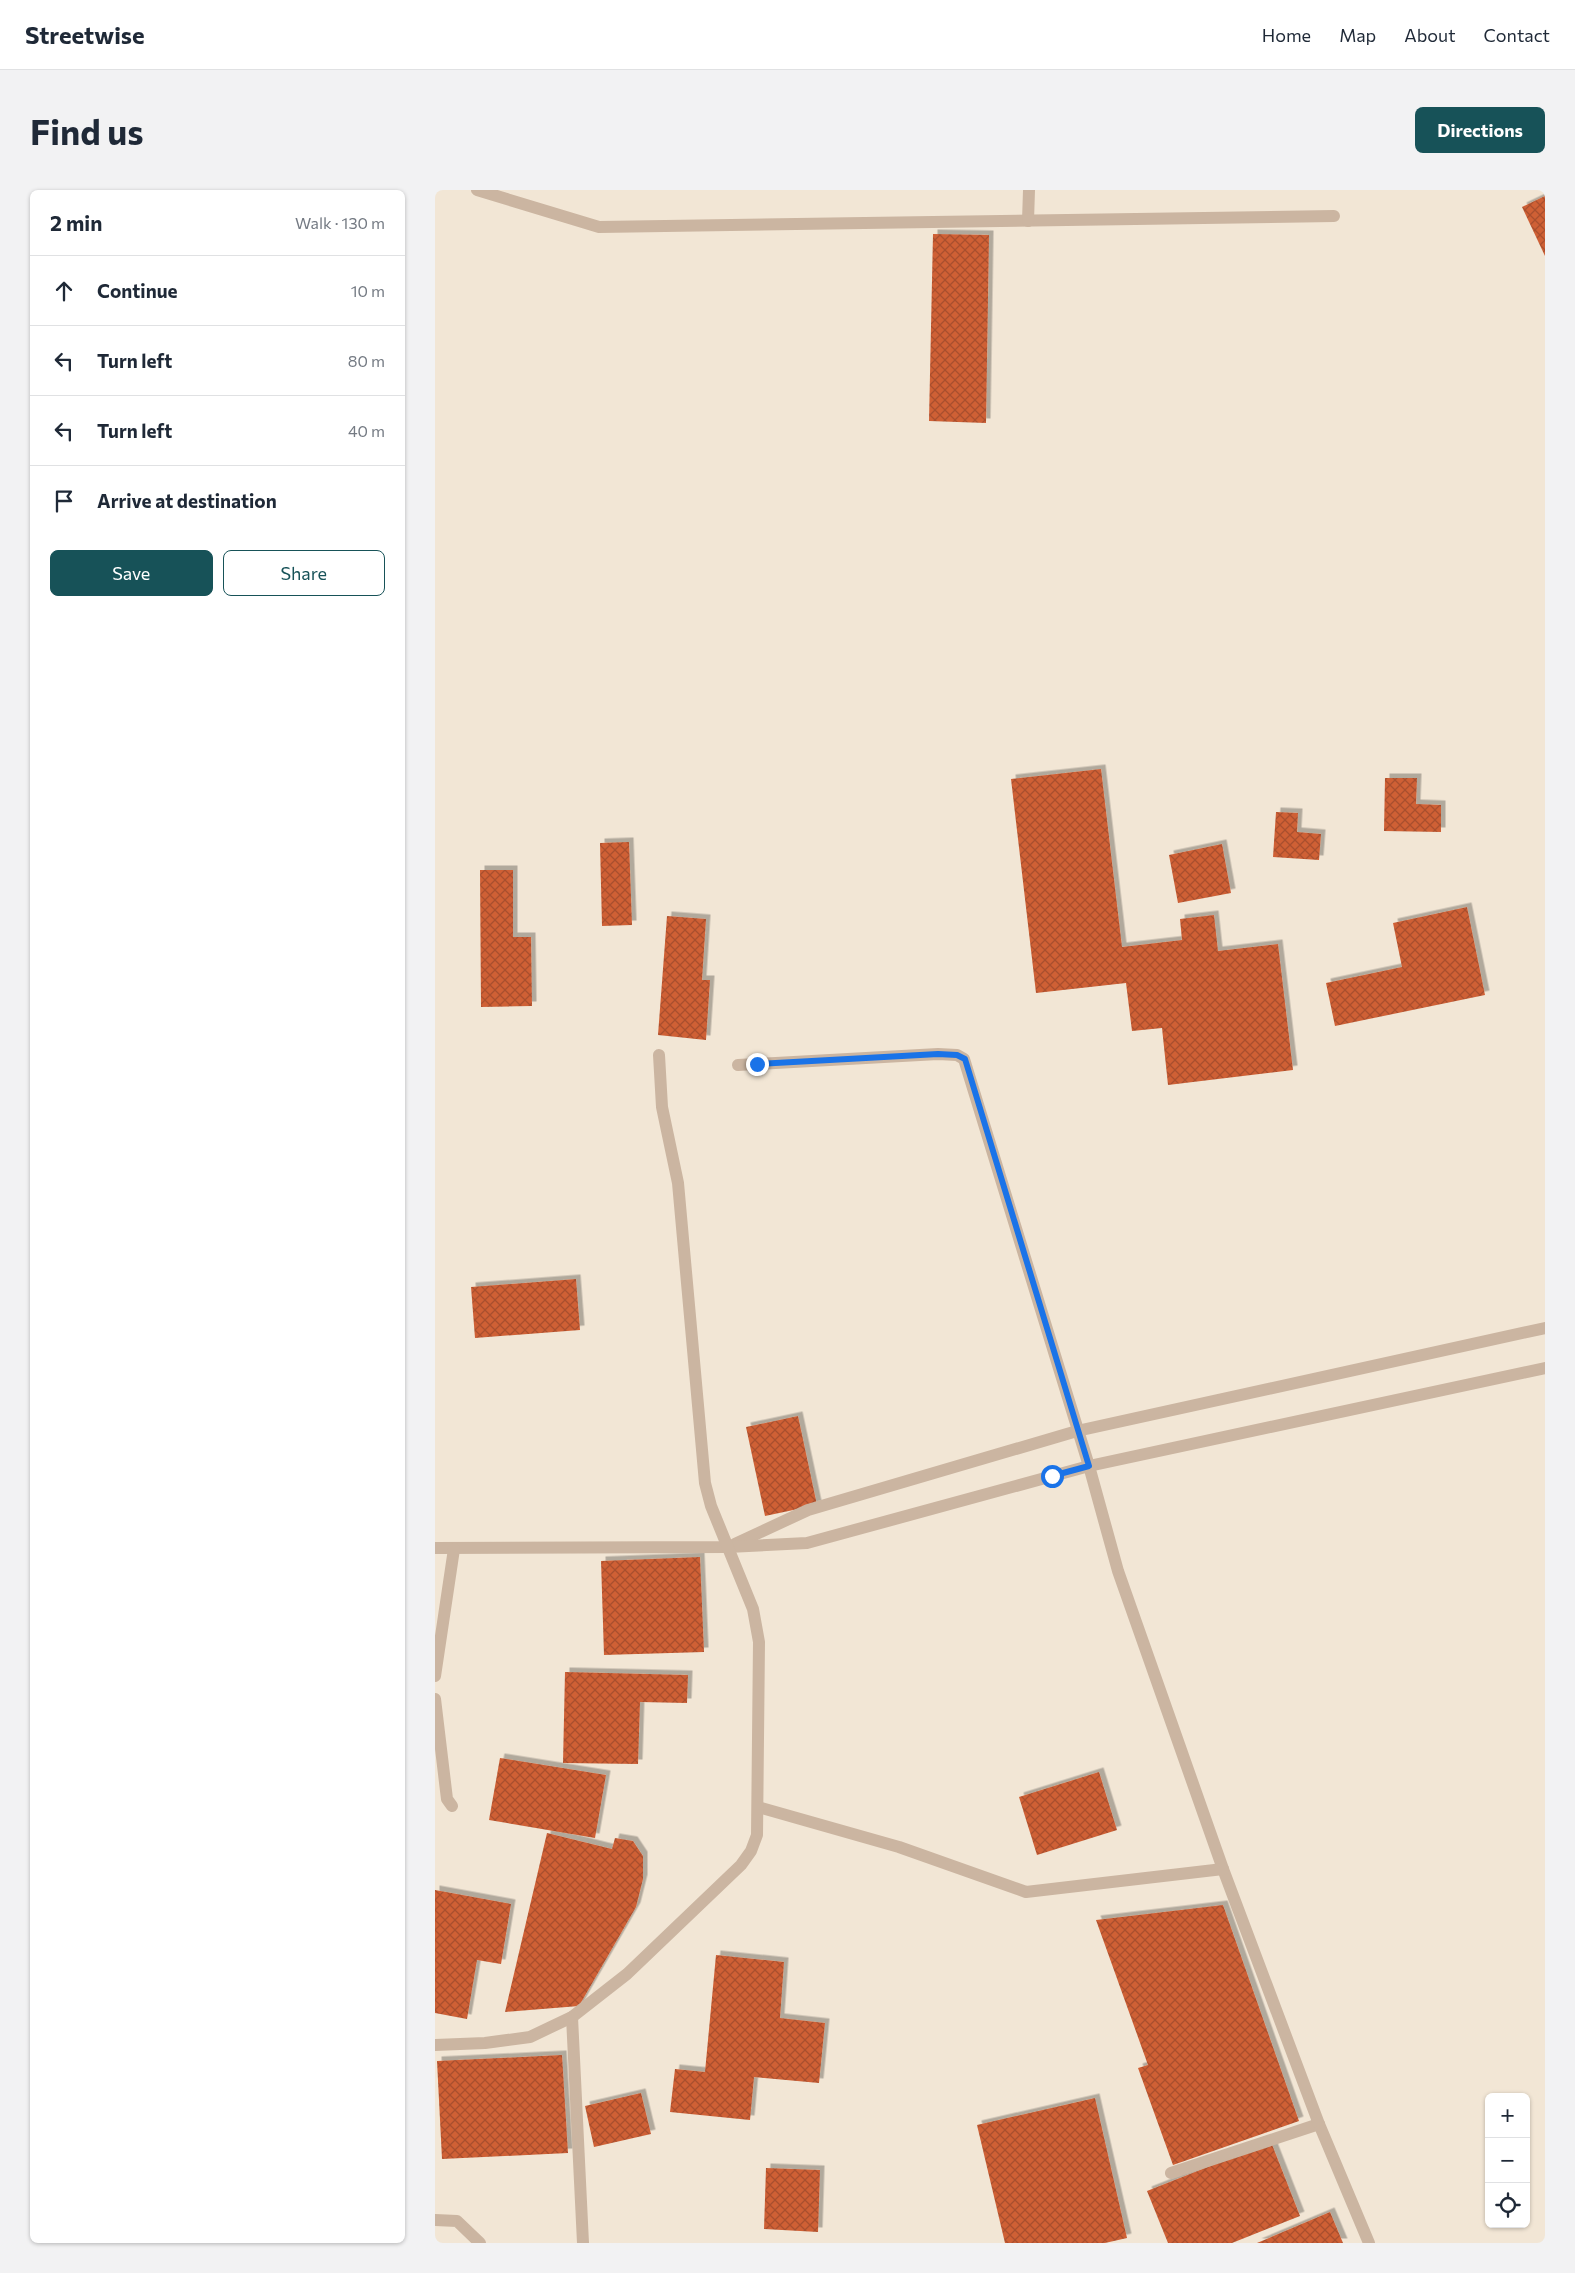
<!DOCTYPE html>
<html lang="en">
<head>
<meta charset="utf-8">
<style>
	body { margin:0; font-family:Commissioner,sans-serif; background:#f2f2f3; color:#1f2937 }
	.controls { position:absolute; right:15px; bottom:15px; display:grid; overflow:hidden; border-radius:8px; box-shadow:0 1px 4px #0004 }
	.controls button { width:45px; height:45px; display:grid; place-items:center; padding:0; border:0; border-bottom:1px solid #e0e1e3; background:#fff; color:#1f2937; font:25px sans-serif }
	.stop { position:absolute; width:15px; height:15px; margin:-11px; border:4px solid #1a73e8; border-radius:50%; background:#fff }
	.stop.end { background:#1a73e8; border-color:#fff; box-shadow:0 1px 5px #0008 }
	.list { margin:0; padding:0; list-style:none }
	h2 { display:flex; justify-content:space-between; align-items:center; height:65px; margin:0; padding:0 20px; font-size:21px }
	h2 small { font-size:16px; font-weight:400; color:#747a83 }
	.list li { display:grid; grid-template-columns:32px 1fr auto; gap:15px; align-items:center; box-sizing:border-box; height:70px; padding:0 20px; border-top:1px solid #e0e1e3 }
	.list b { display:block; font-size:19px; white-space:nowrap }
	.list em { font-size:16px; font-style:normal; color:#747a83 }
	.actions { display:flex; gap:10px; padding:15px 20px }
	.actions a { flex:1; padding:11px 0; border:1px solid #175258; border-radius:8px; text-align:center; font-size:18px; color:#175258 }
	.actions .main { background:#175258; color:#fff }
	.icon { flex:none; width:28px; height:28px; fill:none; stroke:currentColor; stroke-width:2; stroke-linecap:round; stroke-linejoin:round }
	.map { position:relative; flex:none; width:1110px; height:2053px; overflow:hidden; border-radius:8px }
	header { display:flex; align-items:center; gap:30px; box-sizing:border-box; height:70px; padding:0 25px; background:#fff; border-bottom:1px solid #e0e1e3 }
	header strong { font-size:24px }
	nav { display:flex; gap:28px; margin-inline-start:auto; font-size:18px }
	.intro { display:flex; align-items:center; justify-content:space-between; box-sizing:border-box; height:120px; padding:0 30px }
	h1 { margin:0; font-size:35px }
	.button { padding:12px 22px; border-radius:8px; background:#175258; color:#fff; font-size:18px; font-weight:700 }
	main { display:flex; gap:30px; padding:0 30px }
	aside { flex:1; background:#fff; border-radius:8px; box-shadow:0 1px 4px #0004 }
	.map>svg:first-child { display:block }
	.building { fill:url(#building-cross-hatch); filter:url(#shadow) }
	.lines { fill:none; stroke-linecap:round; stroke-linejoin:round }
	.service { stroke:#cbb5a1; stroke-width:12 }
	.minor { stroke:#cbb5a1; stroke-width:12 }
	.route { stroke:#1a73e8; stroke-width:6 }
</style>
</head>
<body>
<header>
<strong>Streetwise</strong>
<nav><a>Home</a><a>Map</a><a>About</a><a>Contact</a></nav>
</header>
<div class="intro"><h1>Find us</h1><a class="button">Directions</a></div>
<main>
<aside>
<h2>2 min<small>Walk · 130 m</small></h2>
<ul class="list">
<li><svg class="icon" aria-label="ahead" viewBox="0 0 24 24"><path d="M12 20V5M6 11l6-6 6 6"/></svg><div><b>Continue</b></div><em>10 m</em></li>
<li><svg class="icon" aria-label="left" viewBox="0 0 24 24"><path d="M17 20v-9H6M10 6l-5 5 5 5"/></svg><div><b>Turn left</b></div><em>80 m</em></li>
<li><svg class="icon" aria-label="left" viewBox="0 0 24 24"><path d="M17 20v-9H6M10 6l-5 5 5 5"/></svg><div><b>Turn left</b></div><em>40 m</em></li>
<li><svg class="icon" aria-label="arrive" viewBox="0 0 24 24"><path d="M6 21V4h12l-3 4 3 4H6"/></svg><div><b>Arrive at destination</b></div></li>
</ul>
<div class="actions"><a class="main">Save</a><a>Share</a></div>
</aside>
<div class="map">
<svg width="1110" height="2053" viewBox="0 0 1110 2053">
	<defs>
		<pattern id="building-cross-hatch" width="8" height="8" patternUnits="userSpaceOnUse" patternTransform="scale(1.25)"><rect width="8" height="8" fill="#cf6036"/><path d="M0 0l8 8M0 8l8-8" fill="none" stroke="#a94f2d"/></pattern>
		<filter id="shadow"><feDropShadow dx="4.5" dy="-4.5" stdDeviation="0" flood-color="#0004"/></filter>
	</defs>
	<rect width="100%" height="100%" fill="#f2e6d5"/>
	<g class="building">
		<path d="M1110,6V66L1087,17Z"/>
		<path d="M498,44L554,45L551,233L494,231Z"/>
		<path d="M666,579L687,757L747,750L745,729L779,725L783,761L843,754L858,880L733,895L727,838L697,841L691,793L601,803L576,589Z"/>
		<path d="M950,588H982L981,614L1006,615V642L949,641Z"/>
		<path d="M841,622L863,623L862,642L886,644L884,670L838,667Z"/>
		<path d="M194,652L197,735L167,736L165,653Z"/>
		<path d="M787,654L796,703L743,713L734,665Z"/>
		<path d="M45,680H78V747H96L97,816L46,817Z"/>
		<path d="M1032,717L1050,805L900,836L891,793L967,777L958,733Z"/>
		<path d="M232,726L271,729L267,790H275L271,850L223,845Z"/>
		<path d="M141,1089L145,1140L40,1148L36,1097Z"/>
		<path d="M363,1226L382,1315L330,1326L311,1237Z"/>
		<path d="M265,1367L269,1462L169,1465L166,1371Z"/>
		<path d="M130,1482L253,1485L252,1513L205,1512L203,1574L128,1573Z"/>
		<path d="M65,1568L171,1585L160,1648L54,1630Z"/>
		<path d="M664,1582L682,1640L602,1665L584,1607Z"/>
		<path d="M112,1643L177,1659L180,1648L198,1651L208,1666V1689L201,1717L144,1816L70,1822Z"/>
		<path d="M0,1700L76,1714L66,1774L42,1770L32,1829L0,1823Z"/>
		<path d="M788,1715L864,1931L738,1975L703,1878L713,1875L661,1730Z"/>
		<path d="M281,1765L349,1772L345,1828L390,1833L384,1893L319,1887L315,1930L235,1922L240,1879L270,1882Z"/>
		<path d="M127,1865L133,1963L7,1969L2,1871Z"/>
		<path d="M206,1903L216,1944L159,1957L150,1916Z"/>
		<path d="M660,1908L692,2048L670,2053H570L542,1935Z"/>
		<path d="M836,1952L865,2026L797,2053H733L712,2001Z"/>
		<path d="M331,1978L385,1980L383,2042L329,2039Z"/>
		<path d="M895,2022L908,2053H822Z"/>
	</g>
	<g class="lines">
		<path class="service" d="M736,1983L884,1934"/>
		<g class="minor">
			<path d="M42,0L164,37L899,26"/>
			<path d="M593,31L594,0"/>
			<path d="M303,875L503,864L522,865L529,869L654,1276L683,1381L788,1679L884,1934L934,2053"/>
			<path d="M300,1354L373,1320L642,1241L1110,1138"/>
			<path d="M0,1358L293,1357L372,1353L654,1276L1110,1178"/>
			<path d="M0,1486L19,1359"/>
			<path d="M0,1509L12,1609L17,1616"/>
			<path d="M323,1617L464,1657L591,1702L788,1679"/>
			<path d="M137,1827L148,2053"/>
			<path d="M0,1855L50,1853L95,1847L137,1827L192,1784L306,1675L316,1661L322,1645L324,1452L318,1419L276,1316L270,1293L243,993L227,917L224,865"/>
			<path d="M0,2030L22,2031L45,2053"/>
		</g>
	</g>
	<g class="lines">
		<path class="route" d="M322,874L503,864L522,865L530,869L654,1276L617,1286"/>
	</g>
</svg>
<div class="controls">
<button>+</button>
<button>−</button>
<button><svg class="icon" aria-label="locate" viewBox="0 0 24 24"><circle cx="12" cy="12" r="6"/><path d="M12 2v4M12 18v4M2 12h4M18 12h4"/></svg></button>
</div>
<div class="stop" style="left:617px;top:1286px"></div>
<div class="stop end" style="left:322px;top:874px"></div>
</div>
</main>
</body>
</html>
